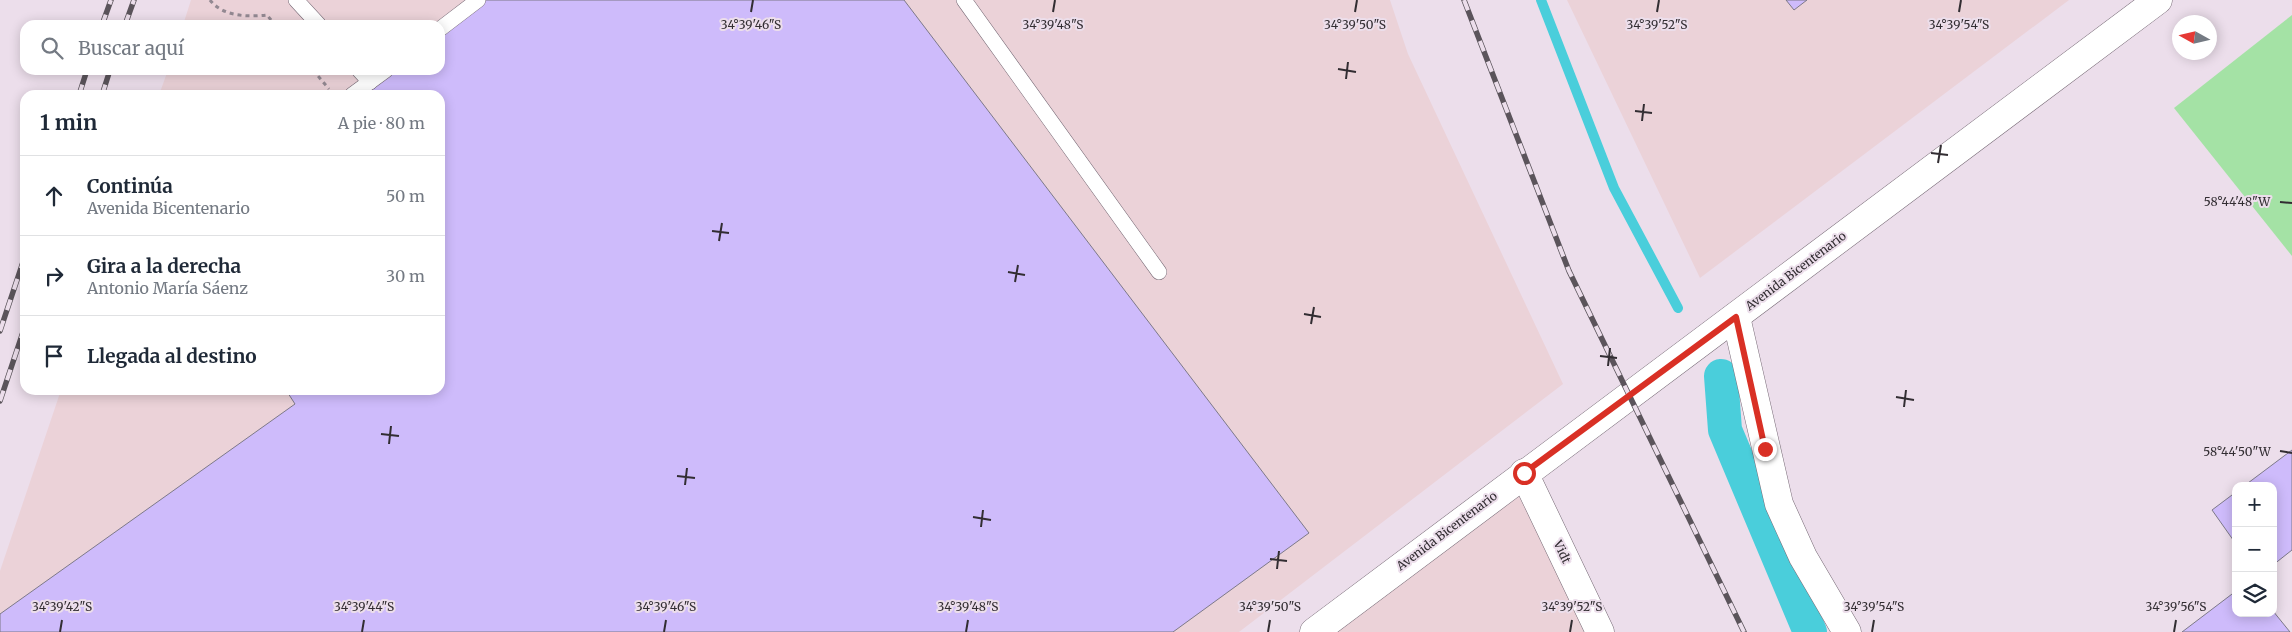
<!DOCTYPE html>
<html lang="es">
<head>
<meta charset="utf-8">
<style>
	body { margin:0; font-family:Merriweather,serif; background:#f2f2f3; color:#1f2937 }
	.controls { position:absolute; right:15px; bottom:15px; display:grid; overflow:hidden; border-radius:10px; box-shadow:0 2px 12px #0003 }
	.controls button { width:45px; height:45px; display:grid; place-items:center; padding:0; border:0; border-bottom:1px solid #e0e1e3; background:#fff; color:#1f2937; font:25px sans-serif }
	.compass { position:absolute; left:2172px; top:15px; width:45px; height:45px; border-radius:50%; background:#fff; box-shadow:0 2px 12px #0003; rotate:278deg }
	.stop { position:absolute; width:15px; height:15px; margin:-11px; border:4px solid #d93025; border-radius:50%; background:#fff }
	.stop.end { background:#d93025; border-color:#fff; box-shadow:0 1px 5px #0008 }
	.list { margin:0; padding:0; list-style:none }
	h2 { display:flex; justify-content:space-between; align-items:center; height:65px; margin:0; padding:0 20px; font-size:21px }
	h2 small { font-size:16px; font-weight:400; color:#747a83 }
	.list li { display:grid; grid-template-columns:32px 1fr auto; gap:15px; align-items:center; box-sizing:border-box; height:80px; padding:0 20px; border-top:1px solid #e0e1e3 }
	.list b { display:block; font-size:19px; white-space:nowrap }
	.list p { margin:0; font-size:16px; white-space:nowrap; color:#747a83 }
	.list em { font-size:16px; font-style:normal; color:#747a83 }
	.icon { flex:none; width:28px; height:28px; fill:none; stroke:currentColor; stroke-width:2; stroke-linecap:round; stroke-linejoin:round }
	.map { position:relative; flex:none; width:2292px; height:632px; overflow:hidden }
	.search { position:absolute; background:#fff; box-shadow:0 2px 12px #0003; left:20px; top:20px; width:425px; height:55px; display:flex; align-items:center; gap:12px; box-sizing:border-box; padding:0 18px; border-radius:15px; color:#747a83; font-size:19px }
	.panel { position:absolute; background:#fff; box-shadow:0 2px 12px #0003; left:20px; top:90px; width:425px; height:305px; border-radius:15px }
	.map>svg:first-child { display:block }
	.industrial { fill:#ebd2d8 }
	.green { fill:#a4e2a5 }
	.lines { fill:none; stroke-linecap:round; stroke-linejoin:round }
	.stream { stroke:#4acedb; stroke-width:10 }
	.canal { stroke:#4acedb; stroke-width:34 }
	.building { fill:#cebbfb; stroke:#7d7988 }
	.service-casing { stroke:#766975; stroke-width:16 }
	.minor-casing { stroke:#766975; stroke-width:29 }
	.secondary-casing { stroke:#766975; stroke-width:29 }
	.path { stroke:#938992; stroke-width:3; stroke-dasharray:4 4; stroke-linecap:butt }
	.service { stroke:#fff; stroke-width:15 }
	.minor { stroke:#fff; stroke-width:28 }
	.secondary { stroke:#fff; stroke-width:28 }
	.rail-casing { stroke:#5b545b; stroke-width:5.5 }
	.rail { stroke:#ecdeeb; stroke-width:4; stroke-dasharray:11; stroke-linecap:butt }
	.route { stroke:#d93025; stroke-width:6 }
	.ticks { fill:none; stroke:#322d32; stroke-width:2 }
	.labels { text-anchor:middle; stroke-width:4; stroke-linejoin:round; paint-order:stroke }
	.street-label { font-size:12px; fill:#322d32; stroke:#ecdeeb }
	.ticks-label { font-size:12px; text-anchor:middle; fill:#322d32; stroke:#ecdeeb; stroke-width:4; stroke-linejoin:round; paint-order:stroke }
</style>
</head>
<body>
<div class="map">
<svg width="2292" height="632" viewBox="0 0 2292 632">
	<rect width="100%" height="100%" fill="#ecdeeb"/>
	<g class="industrial">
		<path d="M191,0H1390L1408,54L1563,384L1239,632H0V571L61,390H440V95H159L168,70H440V25H183Z"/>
		<path d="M1567,0H2069L1700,278Z"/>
		<path d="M1524,473L1600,632H1314Z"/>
	</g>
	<path class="green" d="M2292,15V256L2174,108Z"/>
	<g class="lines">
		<path class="stream" d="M1541,0L1614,188L1678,308"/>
		<path class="canal" d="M1721,376L1725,430L1810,632"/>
	</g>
	<g class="building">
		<path d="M467,0H904L1309,533L1173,632H0V614L295,404L286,390H440V95H350L381,70H440V25Z"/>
		<path d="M1786,0H1807L1794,10Z"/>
		<path d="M2292,450V550L2273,565V486H2244Z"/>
		<path d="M2236,492V544L2212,510Z"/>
		<path d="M2236,591V613H2273V611L2290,632H2182Z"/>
	</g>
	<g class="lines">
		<g class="service-casing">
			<g id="service">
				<path d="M296,0L319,25"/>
				<path d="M964,0L1159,272"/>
				<path d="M440,29L478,0"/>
				<path d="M359,70L370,82"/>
				<path d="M352,95L386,70"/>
			</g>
		</g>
		<g class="minor-casing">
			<g id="minor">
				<path d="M1736,317L1779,504L1803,557L1847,632"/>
				<path d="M1524,473L1600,632"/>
			</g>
		</g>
		<g class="secondary-casing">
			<path id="secondary" d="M1314,632L2158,0"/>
		</g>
		<g class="path">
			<path d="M210,0C223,17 248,17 267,15L275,25"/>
			<path d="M313,70L329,89"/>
		</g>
		<use href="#service" class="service"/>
		<use href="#minor" class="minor"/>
		<use href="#secondary" class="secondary"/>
		<g class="rail-casing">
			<g id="rail">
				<path d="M1464,0L1569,271L1744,632"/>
				<path d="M102,25L111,0"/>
				<path d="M125,25L134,0"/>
				<path d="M79,95L87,70"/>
				<path d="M102,95L110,70"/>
				<path d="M0,331L25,256"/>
				<path d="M0,401L25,326"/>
			</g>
		</g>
		<use href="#rail" class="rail"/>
	</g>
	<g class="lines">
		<path class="route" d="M1524,473L1736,317L1765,449"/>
	</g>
	<path class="ticks" d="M751,12L753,0M1053,12L1055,0M1355,12L1357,0M1657,12L1659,0M1959,12L1961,0M1338,69L1356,72M1346,79L1348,62M1635,111L1652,113M1642,121L1644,104M1931,153L1948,155M1938,163L1941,145M2280,202L2292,203M712,231L729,233M719,241L722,223M1008,272L1025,275M1015,282L1018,265M1304,314L1321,317M1311,324L1314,307M1600,356L1617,358M1608,366L1610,348M1896,397L1914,400M1904,407L1906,390M381,434L399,436M389,444L391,426M2280,451L2292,453M677,476L695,478M685,485L687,468M973,517L991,520M981,527L983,510M1270,559L1287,561M1277,569L1279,551M60,632L62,620M362,632L364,620M664,632L666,620M966,632L968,620M1268,632L1270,620M1570,632L1572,620M1872,632L1874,620M2174,632L2176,620"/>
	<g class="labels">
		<g class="street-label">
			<text transform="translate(1796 271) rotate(-37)" y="4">Avenida Bicentenario</text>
			<text transform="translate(1447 531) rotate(-37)" y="4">Avenida Bicentenario</text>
			<text transform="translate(1562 552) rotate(64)" y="4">Vidt</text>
		</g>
	</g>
	<g class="ticks-label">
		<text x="751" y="29">34°39'46"S</text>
		<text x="1053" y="29">34°39'48"S</text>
		<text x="1355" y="29">34°39'50"S</text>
		<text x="1657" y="29">34°39'52"S</text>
		<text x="1959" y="29">34°39'54"S</text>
		<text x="2237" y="206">58°44'48"W</text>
		<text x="2237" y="456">58°44'50"W</text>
		<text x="62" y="611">34°39'42"S</text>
		<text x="364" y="611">34°39'44"S</text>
		<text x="666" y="611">34°39'46"S</text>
		<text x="968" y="611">34°39'48"S</text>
		<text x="1270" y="611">34°39'50"S</text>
		<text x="1572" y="611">34°39'52"S</text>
		<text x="1874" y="611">34°39'54"S</text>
		<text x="2176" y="611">34°39'56"S</text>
	</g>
</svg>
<div class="controls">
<button>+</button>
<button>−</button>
<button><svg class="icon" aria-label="layers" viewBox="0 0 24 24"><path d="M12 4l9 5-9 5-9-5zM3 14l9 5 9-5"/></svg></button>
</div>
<svg class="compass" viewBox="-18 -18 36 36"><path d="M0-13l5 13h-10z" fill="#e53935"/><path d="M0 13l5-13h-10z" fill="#747a83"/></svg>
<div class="stop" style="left:1524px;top:473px"></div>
<div class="stop end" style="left:1765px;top:449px"></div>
<div class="search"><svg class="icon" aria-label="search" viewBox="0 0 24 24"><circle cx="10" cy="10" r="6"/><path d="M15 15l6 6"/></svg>Buscar aquí</div>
<section class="panel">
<h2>1 min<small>A pie · 80 m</small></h2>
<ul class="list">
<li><svg class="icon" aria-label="ahead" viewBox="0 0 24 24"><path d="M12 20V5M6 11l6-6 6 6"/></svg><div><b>Continúa</b><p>Avenida Bicentenario</p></div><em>50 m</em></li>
<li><svg class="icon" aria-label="right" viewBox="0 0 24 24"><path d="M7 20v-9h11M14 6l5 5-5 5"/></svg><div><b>Gira a la derecha</b><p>Antonio María Sáenz</p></div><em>30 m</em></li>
<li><svg class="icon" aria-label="arrive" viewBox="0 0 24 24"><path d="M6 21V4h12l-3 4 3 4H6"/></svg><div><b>Llegada al destino</b></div></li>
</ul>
</section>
</div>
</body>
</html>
